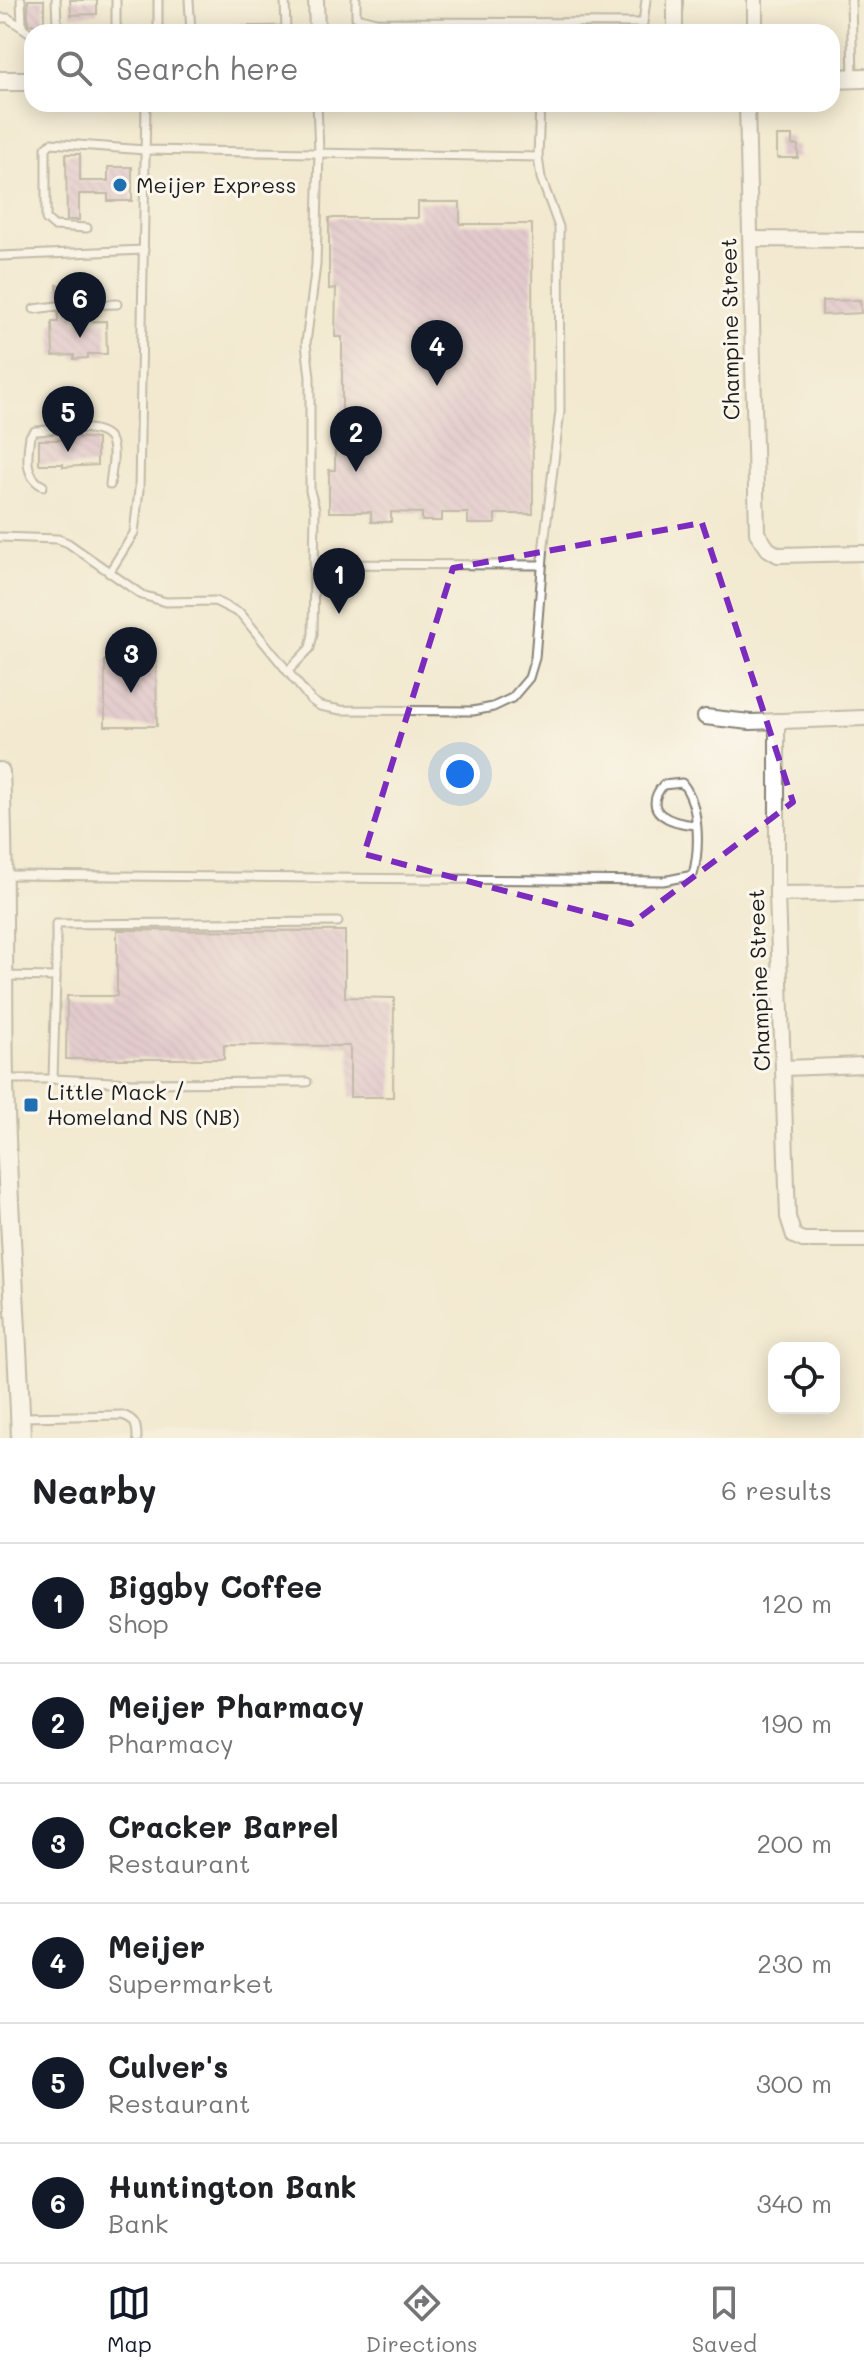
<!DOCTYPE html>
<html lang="en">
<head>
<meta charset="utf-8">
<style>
	body { margin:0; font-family:Mali,sans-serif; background:#f6f6f6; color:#202124 }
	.controls { position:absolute; right:24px; bottom:24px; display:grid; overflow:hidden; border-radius:16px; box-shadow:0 4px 20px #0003 }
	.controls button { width:72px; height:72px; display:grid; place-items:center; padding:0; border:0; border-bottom:2px solid #e0e0e0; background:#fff; color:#202124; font:40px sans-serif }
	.you { position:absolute; left:460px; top:774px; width:28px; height:28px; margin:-20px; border:6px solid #fff; border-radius:50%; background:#1a73e8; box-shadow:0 0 0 12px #1a73e833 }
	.badge { display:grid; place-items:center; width:52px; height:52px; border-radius:50%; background:#111827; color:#fff; font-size:26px; font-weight:700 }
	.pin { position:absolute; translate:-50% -66px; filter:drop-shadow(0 2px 4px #0008) }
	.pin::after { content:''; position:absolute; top:42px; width:28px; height:24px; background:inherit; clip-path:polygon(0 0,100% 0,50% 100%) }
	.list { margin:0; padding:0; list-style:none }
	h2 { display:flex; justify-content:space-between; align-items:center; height:104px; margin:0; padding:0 32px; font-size:34px }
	h2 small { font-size:26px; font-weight:400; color:#757577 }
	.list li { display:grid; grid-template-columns:52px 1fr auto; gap:24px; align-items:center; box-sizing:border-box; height:120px; padding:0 32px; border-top:2px solid #e0e0e0 }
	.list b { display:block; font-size:30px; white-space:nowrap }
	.list p { margin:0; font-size:26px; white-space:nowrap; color:#757577 }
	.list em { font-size:26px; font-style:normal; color:#757577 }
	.icon { flex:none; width:44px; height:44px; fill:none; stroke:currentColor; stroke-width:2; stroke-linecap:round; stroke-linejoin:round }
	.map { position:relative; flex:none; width:864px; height:1438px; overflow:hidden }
	.search { position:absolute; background:#fff; box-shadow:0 4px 20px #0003; left:24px; right:24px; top:24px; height:88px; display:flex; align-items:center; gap:20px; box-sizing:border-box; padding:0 28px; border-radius:24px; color:#757577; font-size:30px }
	.sheet { height:824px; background:#fff }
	nav { display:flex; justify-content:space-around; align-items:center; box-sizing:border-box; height:112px; border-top:2px solid #e0e0e0; background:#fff; font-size:22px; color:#757577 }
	nav a { display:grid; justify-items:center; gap:4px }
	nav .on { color:#111827 }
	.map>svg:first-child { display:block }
	.building { fill:url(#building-back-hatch) }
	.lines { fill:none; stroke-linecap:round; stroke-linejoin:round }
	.lane-casing { stroke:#878276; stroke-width:11 }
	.street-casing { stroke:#878276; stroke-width:18 }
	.secondary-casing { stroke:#878276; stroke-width:22 }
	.lane { stroke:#fff; stroke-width:7 }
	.street { stroke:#fff; stroke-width:14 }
	.secondary { stroke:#fff; stroke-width:18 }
	.marked { fill:none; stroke:#7b2cbf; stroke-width:6; stroke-dasharray:16 10; stroke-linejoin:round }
	.poi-dot { fill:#1f6fb2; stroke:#fbf7ec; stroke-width:3 }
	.labels { text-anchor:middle; stroke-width:6; stroke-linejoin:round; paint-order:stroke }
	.poi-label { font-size:22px; fill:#1c1c1c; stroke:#fbf7ec; text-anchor:start }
	.street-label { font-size:22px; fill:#1c1c1c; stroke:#fbf7ec }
</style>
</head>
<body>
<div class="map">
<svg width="864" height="1438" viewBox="0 0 864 1438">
	<defs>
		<pattern id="building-back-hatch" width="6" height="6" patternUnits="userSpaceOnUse" patternTransform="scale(2)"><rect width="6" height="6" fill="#d0a4ca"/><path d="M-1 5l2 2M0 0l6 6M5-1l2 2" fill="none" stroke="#a885a3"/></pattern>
	</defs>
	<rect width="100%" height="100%" fill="#fbf7ec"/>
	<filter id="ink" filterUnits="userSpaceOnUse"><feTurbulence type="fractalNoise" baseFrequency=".0125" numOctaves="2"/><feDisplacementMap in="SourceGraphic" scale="16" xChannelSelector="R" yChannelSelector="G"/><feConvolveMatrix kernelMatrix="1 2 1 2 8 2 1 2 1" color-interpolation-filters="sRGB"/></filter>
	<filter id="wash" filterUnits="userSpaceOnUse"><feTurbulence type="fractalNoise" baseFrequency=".006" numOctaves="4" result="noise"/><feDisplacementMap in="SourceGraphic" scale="32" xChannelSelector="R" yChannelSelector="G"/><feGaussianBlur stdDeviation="1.8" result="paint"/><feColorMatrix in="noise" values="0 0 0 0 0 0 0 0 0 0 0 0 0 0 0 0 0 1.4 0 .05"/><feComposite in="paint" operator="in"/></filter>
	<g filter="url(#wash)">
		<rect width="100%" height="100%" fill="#f2e9d0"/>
		<g id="blocks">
			<g class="building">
				<path d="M28,0H44V26L28,24Z"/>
				<path d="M70,0H97V14L71,15Z"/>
				<path d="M777,136H792V145H798V158H777Z"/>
				<path d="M66,154H80V181H108V167H132V201H108V194H79V220H67Z"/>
				<path d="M418,202H460V224H532L533,514H495V524H468V513H442V521H422V513L391,512V522H371V512H329V470H335V436L342,435V337H335L336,288L329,289V218H418Z"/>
				<path d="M74,284V298L69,301L68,306L75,311V322L106,321L107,354H88V358L74,359V355L53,356L52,322H58V313L64,306L63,302L58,300L57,285Z"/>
				<path d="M860,300L861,313L822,315V301Z"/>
				<path d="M63,436L97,439V465L63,467V464H39V440H63Z"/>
				<path d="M105,660H156L157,726H105Z"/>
				<path d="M117,930L345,931V997L394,998L393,1097H350V1046L224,1045V1059H66L67,996H117Z"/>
			</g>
		</g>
	</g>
	<g filter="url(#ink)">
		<use href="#blocks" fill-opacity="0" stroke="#878276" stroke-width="2"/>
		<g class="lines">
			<g class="lane-casing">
				<g id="lane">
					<path d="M21,0L22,26"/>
					<path d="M116,0V25L120,32"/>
					<path d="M158,0V32"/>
					<path d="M189,0L191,32"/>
					<path d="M356,0V17L376,22L643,23L646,0"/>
					<path d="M851,0L853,78"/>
					<path d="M0,18H8L32,34"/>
					<path d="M53,32L57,24L56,0"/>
					<path d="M167,32L286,30L285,0"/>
					<path d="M87,228L54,226L46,219V148L51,143L145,150L538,157"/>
					<path d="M0,256L144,250"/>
					<path d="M74,305L117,304"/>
					<path d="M34,309L58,306"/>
					<path d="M43,486C24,477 27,455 30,436L35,431C54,430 103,421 111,441C116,454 111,472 110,485"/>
					<path d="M0,537L58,539L68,543L142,595L166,602L215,601L241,614L311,700L320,706L341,710L473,711L493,707L512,698L529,678L535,658L544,544L560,411L559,227L541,178L538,157L540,104"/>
					<path d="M316,564L542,565"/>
					<path d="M109,573L134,533L139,490L146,104"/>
					<path d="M288,671L310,648L313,634L315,509L310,491V377L306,343L316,265L319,152L317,104"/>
					<path d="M5,875L663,881L693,875C700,848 700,804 682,783L663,785C640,813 672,823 695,825"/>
					<path d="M6,976L56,977L53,1079H6"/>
					<path d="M56,977V924L338,922"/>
					<path d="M53,1079L132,1083L307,1082"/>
					<path d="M23,1417L122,1415C135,1419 137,1425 137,1438"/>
				</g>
			</g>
			<g class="street-casing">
				<g id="street">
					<path d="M316,0L317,32"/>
					<path d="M675,0V32"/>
					<path d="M755,0V32"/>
					<path d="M747,104L757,533L768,549L778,555L864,553"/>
					<path d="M751,239L864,240"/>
					<path d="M705,717L750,722L864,718"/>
					<path d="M777,721V894L788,1217L794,1236L803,1240H864"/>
					<path d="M777,894L864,893"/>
					<path d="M784,1068L864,1065"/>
				</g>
			</g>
			<g class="secondary-casing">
				<g id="secondary">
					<path d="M832,79L864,78"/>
					<path d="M0,81H32"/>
					<path d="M0,772C5,875 2,978 4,1081C7,1200 17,1319 21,1438"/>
				</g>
			</g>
			<use href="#lane" class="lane"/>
			<use href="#street" class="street"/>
			<use href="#secondary" class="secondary"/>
		</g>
	</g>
	<path d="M0 0H864V1438H0ZM702,523L793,802L631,924L364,854L453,568Z" fill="#f2e9d0" fill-opacity=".55" fill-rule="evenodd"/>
	<path class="marked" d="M702,523L793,802L631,924L364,854L453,568Z"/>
	<g class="poi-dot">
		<circle cx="120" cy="185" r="8"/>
		<rect x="23" y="1097" width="16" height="16" rx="4"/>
	</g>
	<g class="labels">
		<g class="poi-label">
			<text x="136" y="193">Meijer Express</text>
			<text x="47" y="1100">Little Mack /<tspan x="47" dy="25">Homeland NS (NB)</tspan></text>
		</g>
		<g class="street-label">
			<text transform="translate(730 329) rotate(-91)" y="8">Champine Street</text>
			<text transform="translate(759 980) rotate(-92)" y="8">Champine Street</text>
		</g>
	</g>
</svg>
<div class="controls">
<button><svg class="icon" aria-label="locate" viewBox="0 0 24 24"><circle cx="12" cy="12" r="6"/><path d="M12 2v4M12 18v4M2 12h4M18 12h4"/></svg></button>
</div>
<div class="you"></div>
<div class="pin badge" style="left:339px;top:614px">1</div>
<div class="pin badge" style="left:356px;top:472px">2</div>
<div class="pin badge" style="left:131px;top:693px">3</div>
<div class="pin badge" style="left:437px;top:386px">4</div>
<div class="pin badge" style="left:68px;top:452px">5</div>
<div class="pin badge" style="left:80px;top:338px">6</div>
<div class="search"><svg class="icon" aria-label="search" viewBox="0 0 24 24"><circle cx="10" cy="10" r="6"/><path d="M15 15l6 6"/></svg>Search here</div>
</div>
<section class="sheet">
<h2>Nearby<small>6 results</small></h2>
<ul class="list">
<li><span class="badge">1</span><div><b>Biggby Coffee</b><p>Shop</p></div><em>120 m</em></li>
<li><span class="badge">2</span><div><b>Meijer Pharmacy</b><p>Pharmacy</p></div><em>190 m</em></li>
<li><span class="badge">3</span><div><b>Cracker Barrel</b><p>Restaurant</p></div><em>200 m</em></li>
<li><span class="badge">4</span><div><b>Meijer</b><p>Supermarket</p></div><em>230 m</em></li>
<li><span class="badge">5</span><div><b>Culver's</b><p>Restaurant</p></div><em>300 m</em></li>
<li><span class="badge">6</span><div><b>Huntington Bank</b><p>Bank</p></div><em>340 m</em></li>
</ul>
</section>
<nav>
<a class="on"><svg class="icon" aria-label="map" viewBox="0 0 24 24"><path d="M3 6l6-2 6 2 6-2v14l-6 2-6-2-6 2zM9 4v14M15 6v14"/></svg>Map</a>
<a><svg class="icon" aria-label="directions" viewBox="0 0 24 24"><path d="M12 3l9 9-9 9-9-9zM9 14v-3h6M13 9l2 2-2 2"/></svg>Directions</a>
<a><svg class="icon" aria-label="saved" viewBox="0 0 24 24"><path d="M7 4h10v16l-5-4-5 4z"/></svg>Saved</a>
</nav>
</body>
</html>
